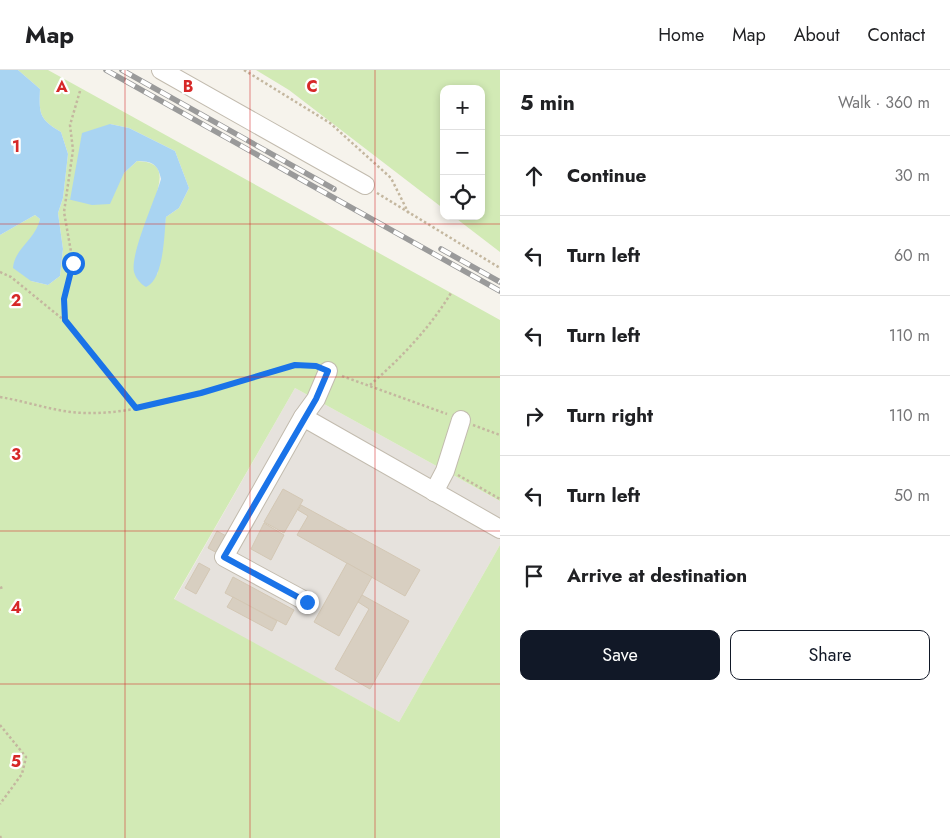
<!DOCTYPE html>
<html lang="en">
<head>
<meta charset="utf-8">
<style>
	body { margin:0; font-family:Jost,sans-serif; background:#f6f6f6; color:#202124 }
	.controls { position:absolute; right:15px; top:15px; display:grid; overflow:hidden; border-radius:10px; box-shadow:0 2px 8px #0003 }
	.controls button { width:45px; height:45px; display:grid; place-items:center; padding:0; border:0; border-bottom:1px solid #e0e0e0; background:#fff; color:#202124; font:25px sans-serif }
	.stop { position:absolute; width:15px; height:15px; margin:-11px; border:4px solid #1a73e8; border-radius:50%; background:#fff }
	.stop.end { background:#1a73e8; border-color:#fff; box-shadow:0 1px 5px #0008 }
	.list { margin:0; padding:0; list-style:none }
	h2 { display:flex; justify-content:space-between; align-items:center; height:65px; margin:0; padding:0 20px; font-size:21px }
	h2 small { font-size:16px; font-weight:400; color:#757577 }
	.list li { display:grid; grid-template-columns:32px 1fr auto; gap:15px; align-items:center; box-sizing:border-box; height:80px; padding:0 20px; border-top:1px solid #e0e0e0 }
	.list b { display:block; font-size:19px; white-space:nowrap }
	.list em { font-size:16px; font-style:normal; color:#757577 }
	.actions { display:flex; gap:10px; padding:15px 20px }
	.actions a { flex:1; padding:11px 0; border:1px solid #111827; border-radius:10px; text-align:center; font-size:18px; color:#111827 }
	.actions .main { background:#111827; color:#fff }
	.icon { flex:none; width:28px; height:28px; fill:none; stroke:currentColor; stroke-width:2; stroke-linecap:round; stroke-linejoin:round }
	.map { position:relative; flex:none; width:500px; height:768px; overflow:hidden }
	header { display:flex; align-items:center; gap:30px; box-sizing:border-box; height:70px; padding:0 25px; background:#fff; border-bottom:1px solid #e0e0e0 }
	header strong { font-size:24px }
	nav { display:flex; gap:28px; margin-inline-start:auto; font-size:18px }
	main { display:flex }
	aside { flex:1; background:#fff }
	.map>svg:first-child { display:block }
	.industrial { fill:#e6e2dd }
	.green { fill:#d2eab5; fill-rule:evenodd }
	.water { fill:#a9d4f2 }
	.building { fill:#d8cfc1; stroke:#d3c7b4 }
	.lines { fill:none; stroke-linecap:round; stroke-linejoin:round }
	.minor-casing { stroke:#c2bbae; stroke-width:20 }
	.path { stroke:#c4b79f; stroke-width:2.5; stroke-dasharray:2.5 2.5; stroke-linecap:butt }
	.minor { stroke:#fff; stroke-width:18 }
	.rail-casing { stroke:#9a9a9a; stroke-width:5.5 }
	.rail { stroke:#fff; stroke-width:4; stroke-dasharray:11; stroke-linecap:butt }
	.route { stroke:#1a73e8; stroke-width:6 }
	.grid { fill:none; stroke:#d62828; stroke-width:1; stroke-opacity:0.55 }
	.grid-label { font-size:16px; text-anchor:middle; font-weight:bold; fill:#d62828; stroke:#fff; stroke-width:4.5; stroke-linejoin:round; paint-order:stroke }
</style>
</head>
<body>
<header>
<strong>Map</strong>
<nav><a>Home</a><a>Map</a><a>About</a><a>Contact</a></nav>
</header>
<main>
<div class="map">
<svg width="500" height="768" viewBox="0 0 500 768">
	<rect width="100%" height="100%" fill="#f6f3ec"/>
	<path class="industrial" d="M295,318L500,431V475L399,652L174,530Z"/>
	<g class="green">
		<path d="M18,0H48L500,250V431L295,318L174,529L399,652L500,475V768H0V165L35,145L40,149L38,158L28,172L31,211L48,215L60,206L63,179L58,143L63,128L68,84L61,62C39,49 39,44 40,19ZM110,54L129,58L175,81L189,118L179,138L166,147L157,205V122C163,101 160,92 137,91L124,103Z"/>
		<path d="M256,0H500V182L453,146H481V19H444V139L289,20Z"/>
	</g>
	<path class="water" d="M0,0H18L40,19C39,44 39,49 61,62L68,84L63,128L70,130L82,63L110,54L129,58L175,81L189,118L179,138L166,147C164,166 164,209 146,217C141,214 136,209 134,202C130,184 155,130 161,109C158,94 152,91 137,91L124,103L110,134L92,135L63,128L58,143L63,179L60,206L48,215L31,211L13,198C14,179 36,169 40,149L35,145L0,165Z"/>
	<g class="building">
		<path d="M283,419L303,430L284,463L264,452Z"/>
		<path d="M301,435L420,500L405,526L297,465L308,446L298,440Z"/>
		<path d="M264,453L284,465L271,490L251,479Z"/>
		<path d="M217,461L228,467L219,484L208,478Z"/>
		<path d="M199,493L210,499L196,524L185,518Z"/>
		<path d="M347,493L372,507L339,566L314,552Z"/>
		<path d="M233,507L294,540L286,555L225,523Z"/>
		<path d="M362,525L409,551L370,619L335,599L369,539L358,532Z"/>
		<path d="M233,527L277,551L272,561L227,537Z"/>
	</g>
	<g class="lines">
		<g class="minor-casing">
			<g id="minor">
				<path d="M161,0L365,115"/>
				<path d="M303,347L316,329L328,301"/>
				<path d="M434,422L445,401L461,350"/>
				<path d="M307,532L224,487L303,347L500,459"/>
			</g>
		</g>
		<g class="path">
			<path d="M244,0L330,53L391,108L409,144"/>
			<path d="M80,21L70,55L73,80L64,142L73,193L64,229L65,251L136,337"/>
			<path d="M377,123L500,198"/>
			<path d="M0,202L11,207L65,251"/>
			<path d="M342,306L447,344"/>
			<path d="M370,315C401,288 429,259 451,223"/>
			<path d="M0,327C24,331 47,339 71,342C113,347 162,334 202,323C239,313 278,292 316,296"/>
			<path d="M473,355L500,365"/>
			<path d="M458,405L500,429"/>
			<path d="M0,518L3,517"/>
			<path d="M0,655L26,687L22,704L0,734"/>
			<path d="M0,766L1,768"/>
		</g>
		<use href="#minor" class="minor"/>
		<g class="rail-casing">
			<g id="rail">
				<path d="M106,0L500,221"/>
				<path d="M122,0L334,119"/>
				<path d="M441,179L500,212"/>
			</g>
		</g>
		<use href="#rail" class="rail"/>
	</g>
	<g class="lines">
		<path class="route" d="M73,193L64,229L65,250L136,338L201,323L295,295L316,296L328,301L316,329L224,487L307,532"/>
	</g>
	<path class="grid" d="M125,0V768M250,0V768M375,0V768M0,154H500M0,307H500M0,461H500M0,614H500"/>
	<g class="grid-label">
		<text x="62" y="22">A</text>
		<text x="188" y="22">B</text>
		<text x="312" y="22">C</text>
		<text x="16" y="82">1</text>
		<text x="16" y="236">2</text>
		<text x="16" y="390">3</text>
		<text x="16" y="543">4</text>
		<text x="16" y="697">5</text>
	</g>
</svg>
<div class="controls">
<button>+</button>
<button>−</button>
<button><svg class="icon" aria-label="locate" viewBox="0 0 24 24"><circle cx="12" cy="12" r="6"/><path d="M12 2v4M12 18v4M2 12h4M18 12h4"/></svg></button>
</div>
<div class="stop" style="left:73px;top:193px"></div>
<div class="stop end" style="left:307px;top:532px"></div>
</div>
<aside>
<h2>5 min<small>Walk · 360 m</small></h2>
<ul class="list">
<li><svg class="icon" aria-label="ahead" viewBox="0 0 24 24"><path d="M12 20V5M6 11l6-6 6 6"/></svg><div><b>Continue</b></div><em>30 m</em></li>
<li><svg class="icon" aria-label="left" viewBox="0 0 24 24"><path d="M17 20v-9H6M10 6l-5 5 5 5"/></svg><div><b>Turn left</b></div><em>60 m</em></li>
<li><svg class="icon" aria-label="left" viewBox="0 0 24 24"><path d="M17 20v-9H6M10 6l-5 5 5 5"/></svg><div><b>Turn left</b></div><em>110 m</em></li>
<li><svg class="icon" aria-label="right" viewBox="0 0 24 24"><path d="M7 20v-9h11M14 6l5 5-5 5"/></svg><div><b>Turn right</b></div><em>110 m</em></li>
<li><svg class="icon" aria-label="left" viewBox="0 0 24 24"><path d="M17 20v-9H6M10 6l-5 5 5 5"/></svg><div><b>Turn left</b></div><em>50 m</em></li>
<li><svg class="icon" aria-label="arrive" viewBox="0 0 24 24"><path d="M6 21V4h12l-3 4 3 4H6"/></svg><div><b>Arrive at destination</b></div></li>
</ul>
<div class="actions"><a class="main">Save</a><a>Share</a></div>
</aside>
</main>
</body>
</html>
